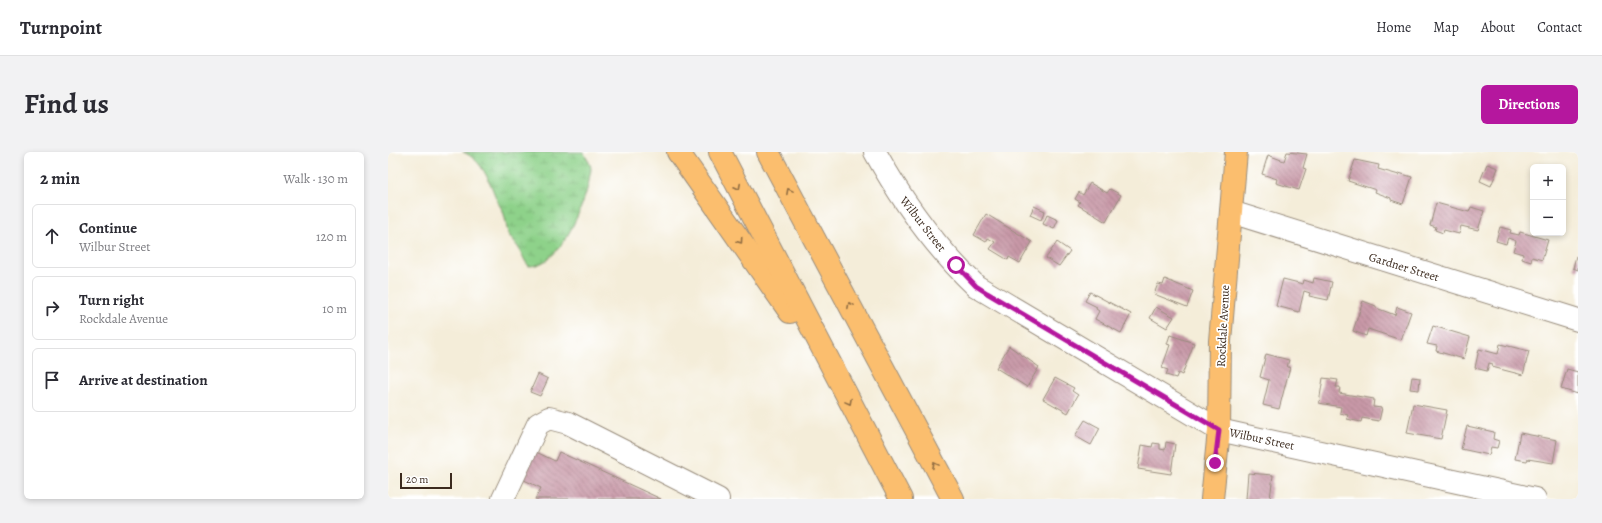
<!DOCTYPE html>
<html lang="en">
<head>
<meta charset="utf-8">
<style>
	body { margin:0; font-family:Alegreya,serif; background:#f2f2f3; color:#2b2b33 }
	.controls { position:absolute; right:12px; top:12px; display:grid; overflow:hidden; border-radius:6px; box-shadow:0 2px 6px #0003 }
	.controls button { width:36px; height:36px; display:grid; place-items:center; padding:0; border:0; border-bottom:1px solid #e1e1e2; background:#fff; color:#2b2b33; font:20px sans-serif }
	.scale { position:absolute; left:12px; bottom:10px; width:52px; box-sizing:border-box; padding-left:4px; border:2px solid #3b2a1e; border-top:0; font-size:11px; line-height:14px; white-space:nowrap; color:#3b2a1e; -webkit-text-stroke:3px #fff; paint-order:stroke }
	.stop { position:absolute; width:12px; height:12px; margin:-9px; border:3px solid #b5179e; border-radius:50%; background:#fff }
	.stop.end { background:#b5179e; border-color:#fff; box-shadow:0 1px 4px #0008 }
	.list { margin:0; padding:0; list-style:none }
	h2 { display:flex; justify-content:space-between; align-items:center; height:52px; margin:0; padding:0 16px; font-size:17px }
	h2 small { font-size:13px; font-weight:400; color:#7c7c81 }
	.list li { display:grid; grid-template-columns:26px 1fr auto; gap:12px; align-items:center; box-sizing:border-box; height:64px; margin:0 8px 8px; padding:0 8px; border:1px solid #e1e1e2; border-radius:6px }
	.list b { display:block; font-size:15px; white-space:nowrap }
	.list p { margin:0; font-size:13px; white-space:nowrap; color:#7c7c81 }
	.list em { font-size:13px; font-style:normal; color:#7c7c81 }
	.icon { flex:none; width:22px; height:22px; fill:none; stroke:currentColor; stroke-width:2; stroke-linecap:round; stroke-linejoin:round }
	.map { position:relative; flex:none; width:1190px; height:347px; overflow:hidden; border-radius:6px }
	header { display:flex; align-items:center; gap:24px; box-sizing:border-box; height:56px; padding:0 20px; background:#fff; border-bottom:1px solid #e1e1e2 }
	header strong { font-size:19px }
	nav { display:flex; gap:22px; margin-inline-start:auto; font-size:14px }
	.intro { display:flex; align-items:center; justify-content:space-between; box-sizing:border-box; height:96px; padding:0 24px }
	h1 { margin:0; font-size:28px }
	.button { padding:10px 18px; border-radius:6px; background:#b5179e; color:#fff; font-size:14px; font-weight:700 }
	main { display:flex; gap:24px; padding:0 24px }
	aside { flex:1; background:#fff; border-radius:6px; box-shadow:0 2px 6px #0003 }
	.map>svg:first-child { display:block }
	.wetland { fill:url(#wetland-marsh); stroke:#647e54 }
	.building { fill:url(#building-back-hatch) }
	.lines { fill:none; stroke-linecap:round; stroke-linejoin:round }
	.minor-casing { stroke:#988c7c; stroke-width:24 }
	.major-casing { stroke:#988c7c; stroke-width:24 }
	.highway-casing { stroke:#988c7c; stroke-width:24 }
	.minor { stroke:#fff; stroke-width:22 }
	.major { stroke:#fbbe6e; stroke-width:22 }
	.highway { stroke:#fbbe6e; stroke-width:22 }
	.oneway { stroke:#916d42 }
	.route { stroke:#b5179e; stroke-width:5 }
	.labels { text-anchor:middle; stroke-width:3.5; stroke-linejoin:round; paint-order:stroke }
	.street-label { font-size:12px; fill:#3b2a1e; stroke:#fff }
</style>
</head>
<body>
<header>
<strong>Turnpoint</strong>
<nav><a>Home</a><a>Map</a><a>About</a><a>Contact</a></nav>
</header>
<div class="intro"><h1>Find us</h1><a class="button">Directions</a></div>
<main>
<aside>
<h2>2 min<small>Walk · 130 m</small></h2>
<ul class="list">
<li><svg class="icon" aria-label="ahead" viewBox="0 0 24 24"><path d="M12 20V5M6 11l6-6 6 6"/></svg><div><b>Continue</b><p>Wilbur Street</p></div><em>120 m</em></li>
<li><svg class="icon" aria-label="right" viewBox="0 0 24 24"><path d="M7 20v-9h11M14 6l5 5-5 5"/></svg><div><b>Turn right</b><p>Rockdale Avenue</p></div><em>10 m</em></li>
<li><svg class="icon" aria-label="arrive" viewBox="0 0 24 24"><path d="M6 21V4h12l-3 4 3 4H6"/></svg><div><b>Arrive at destination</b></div></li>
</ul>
</aside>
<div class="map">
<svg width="1190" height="347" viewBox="0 0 1190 347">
	<defs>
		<pattern id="wetland-marsh" width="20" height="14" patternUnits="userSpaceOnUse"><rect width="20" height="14" fill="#8ed28a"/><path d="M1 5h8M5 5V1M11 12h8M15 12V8" fill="none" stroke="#7bb477"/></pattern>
		<pattern id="building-back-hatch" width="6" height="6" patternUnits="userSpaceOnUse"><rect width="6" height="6" fill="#c898a7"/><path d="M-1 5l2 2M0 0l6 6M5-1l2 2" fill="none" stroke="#a47c87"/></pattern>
	</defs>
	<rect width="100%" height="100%" fill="#fff"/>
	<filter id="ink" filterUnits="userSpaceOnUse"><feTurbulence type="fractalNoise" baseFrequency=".025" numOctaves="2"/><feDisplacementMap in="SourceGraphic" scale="8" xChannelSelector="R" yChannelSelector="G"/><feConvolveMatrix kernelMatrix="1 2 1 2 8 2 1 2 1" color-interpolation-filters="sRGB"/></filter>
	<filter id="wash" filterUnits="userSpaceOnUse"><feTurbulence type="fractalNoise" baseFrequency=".012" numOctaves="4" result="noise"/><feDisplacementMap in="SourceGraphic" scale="16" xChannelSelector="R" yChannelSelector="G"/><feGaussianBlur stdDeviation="0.9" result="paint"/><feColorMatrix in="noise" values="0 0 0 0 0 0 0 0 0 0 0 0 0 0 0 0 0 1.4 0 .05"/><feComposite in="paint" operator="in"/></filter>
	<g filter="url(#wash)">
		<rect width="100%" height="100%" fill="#f4edd9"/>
		<path class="wetland" d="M75,0H195C198,5 203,12 203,17C203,20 201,25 201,29C196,54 172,115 141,114C136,109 135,104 132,98C129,93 124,88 121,83C118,76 118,69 116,62C114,56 110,52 108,46C101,28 94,8 75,0Z"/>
		<g id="blocks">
			<g class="building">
				<path d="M899,0L919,2L915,16L918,17L911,38L888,31L889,27L874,22L880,3L896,9Z"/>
				<path d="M967,8L991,13L990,17L1011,23V21L1024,25L1015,52L1003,48V46L987,40L988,38L960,29Z"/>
				<path d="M1099,12L1110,16L1103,34L1092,29Z"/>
				<path d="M702,31L719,41L722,37L733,43L718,70L690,53L692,50L687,47L691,40L695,43Z"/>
				<path d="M1048,51L1081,60L1083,55L1096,59L1090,78L1073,74L1071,82L1056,78L1055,81L1047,78L1048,75L1042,73Z"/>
				<path d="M646,54L657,59L653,68L642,63Z"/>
				<path d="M598,62L644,90L632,111L621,105L620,108L602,97L607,90L600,86L598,90L586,83Z"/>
				<path d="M659,63L670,68L666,77L655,72Z"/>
				<path d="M1112,75L1123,78L1122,81L1131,83L1132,80L1160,88L1154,108L1144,105L1143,110L1134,107L1135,102L1125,99L1128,89L1120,86L1118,92L1108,89Z"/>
				<path d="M669,90L682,99L671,114L658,106Z"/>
				<path d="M1188,104L1190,105V118L1185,116Z"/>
				<path d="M926,126L944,130L940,148L921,144L922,141L916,139L911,160L888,154L895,127L915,132L916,128L925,131Z"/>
				<path d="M777,127L805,139L799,155L766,142L770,132L775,133Z"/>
				<path d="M702,140L743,162L733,181L707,167L711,159L708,157L709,155L697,149Z"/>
				<path d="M975,149L988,154V156L1007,163L1009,155L1023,160L1013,188L980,177L978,184L965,179Z"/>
				<path d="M768,155L786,165L779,176L762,166Z"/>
				<path d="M1045,174L1082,185L1076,207L1048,199L1049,194L1039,192Z"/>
				<path d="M782,183L806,191L794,223L790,221L788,226L778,223L780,218L774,216L782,193L779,192Z"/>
				<path d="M1112,192L1141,199L1135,223L1104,215L1105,212L1101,211L1099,219L1087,216L1091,197L1110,202Z"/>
				<path d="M621,194L651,215L639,235L608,216Z"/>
				<path d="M878,202L901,208L899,215H902L891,257L875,253L881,228L872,225Z"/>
				<path d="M1179,217L1190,220V242L1173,237Z"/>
				<path d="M150,222L160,227L152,244L142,240Z"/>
				<path d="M1024,225L1032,226L1031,238L1022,237Z"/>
				<path d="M667,226L686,236L684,239L690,243L680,261L655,247Z"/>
				<path d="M935,226L950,228L948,235H952L951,241L986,247L985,255L994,256L991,269L974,266L973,270L959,267L960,263L952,261L953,255L931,251Z"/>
				<path d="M1025,252L1059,258L1053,287L1019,281Z"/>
				<path d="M697,268L712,276L703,293L687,284Z"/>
				<path d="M1079,274L1106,280L1105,287L1111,289L1109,296L1103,295L1101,303L1073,297Z"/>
				<path d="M1132,281L1169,288L1165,311L1140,307L1139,309L1127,307Z"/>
				<path d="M778,290L787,292L783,322L750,317L754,293L764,295L765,291L772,292V297L777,298Z"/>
				<path d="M146,299L167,309L171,300L273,347H147L153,336L134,327Z"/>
				<path d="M860,321L885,323L882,347H858Z"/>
			</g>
		</g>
	</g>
	<g filter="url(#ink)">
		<use href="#blocks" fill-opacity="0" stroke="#988c7c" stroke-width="1"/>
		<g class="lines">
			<g class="minor-casing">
				<g id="minor">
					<path d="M487,0C514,49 547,95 588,134L831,278L1147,347"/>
					<path d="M843,60L1190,168"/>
					<path d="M115,347L150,272L161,266L180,271L330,347"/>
				</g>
			</g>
			<g class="major-casing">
				<path id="major" d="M824,347L831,278L832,189L848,0"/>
			</g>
			<g class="highway-casing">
				<g id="highway">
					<path d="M290,0L402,160"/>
					<path d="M332,0L513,347"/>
					<path d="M380,0L565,347"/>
				</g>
			</g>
			<use href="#minor" class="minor"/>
			<use href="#major" class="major"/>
			<use href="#highway" class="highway"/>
		</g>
		<defs><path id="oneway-chevron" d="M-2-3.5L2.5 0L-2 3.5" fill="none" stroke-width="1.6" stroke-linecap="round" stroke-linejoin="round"/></defs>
		<g class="oneway">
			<use href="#oneway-chevron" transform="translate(350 35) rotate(63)"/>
			<use href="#oneway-chevron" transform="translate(401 39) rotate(-118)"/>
			<use href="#oneway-chevron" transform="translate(352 89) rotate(55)"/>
			<use href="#oneway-chevron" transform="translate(462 153) rotate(-118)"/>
			<use href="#oneway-chevron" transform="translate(461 250) rotate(62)"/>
			<use href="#oneway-chevron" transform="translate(547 313) rotate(-118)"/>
		</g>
	</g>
	<g class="lines" filter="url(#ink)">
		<path class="route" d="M568,113L588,134L599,141L831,278L827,311"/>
	</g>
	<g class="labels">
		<g class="street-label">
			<text transform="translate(535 72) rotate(52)" y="4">Wilbur Street</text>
			<text transform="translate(1016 115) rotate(17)" y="4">Gardner Street</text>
			<text transform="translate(835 174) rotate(-87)" y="4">Rockdale Avenue</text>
			<text transform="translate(874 287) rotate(12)" y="4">Wilbur Street</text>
		</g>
	</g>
</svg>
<div class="controls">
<button>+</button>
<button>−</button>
</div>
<div class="scale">20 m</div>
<div class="stop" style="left:568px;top:113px"></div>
<div class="stop end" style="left:827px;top:311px"></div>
</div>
</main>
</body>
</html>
